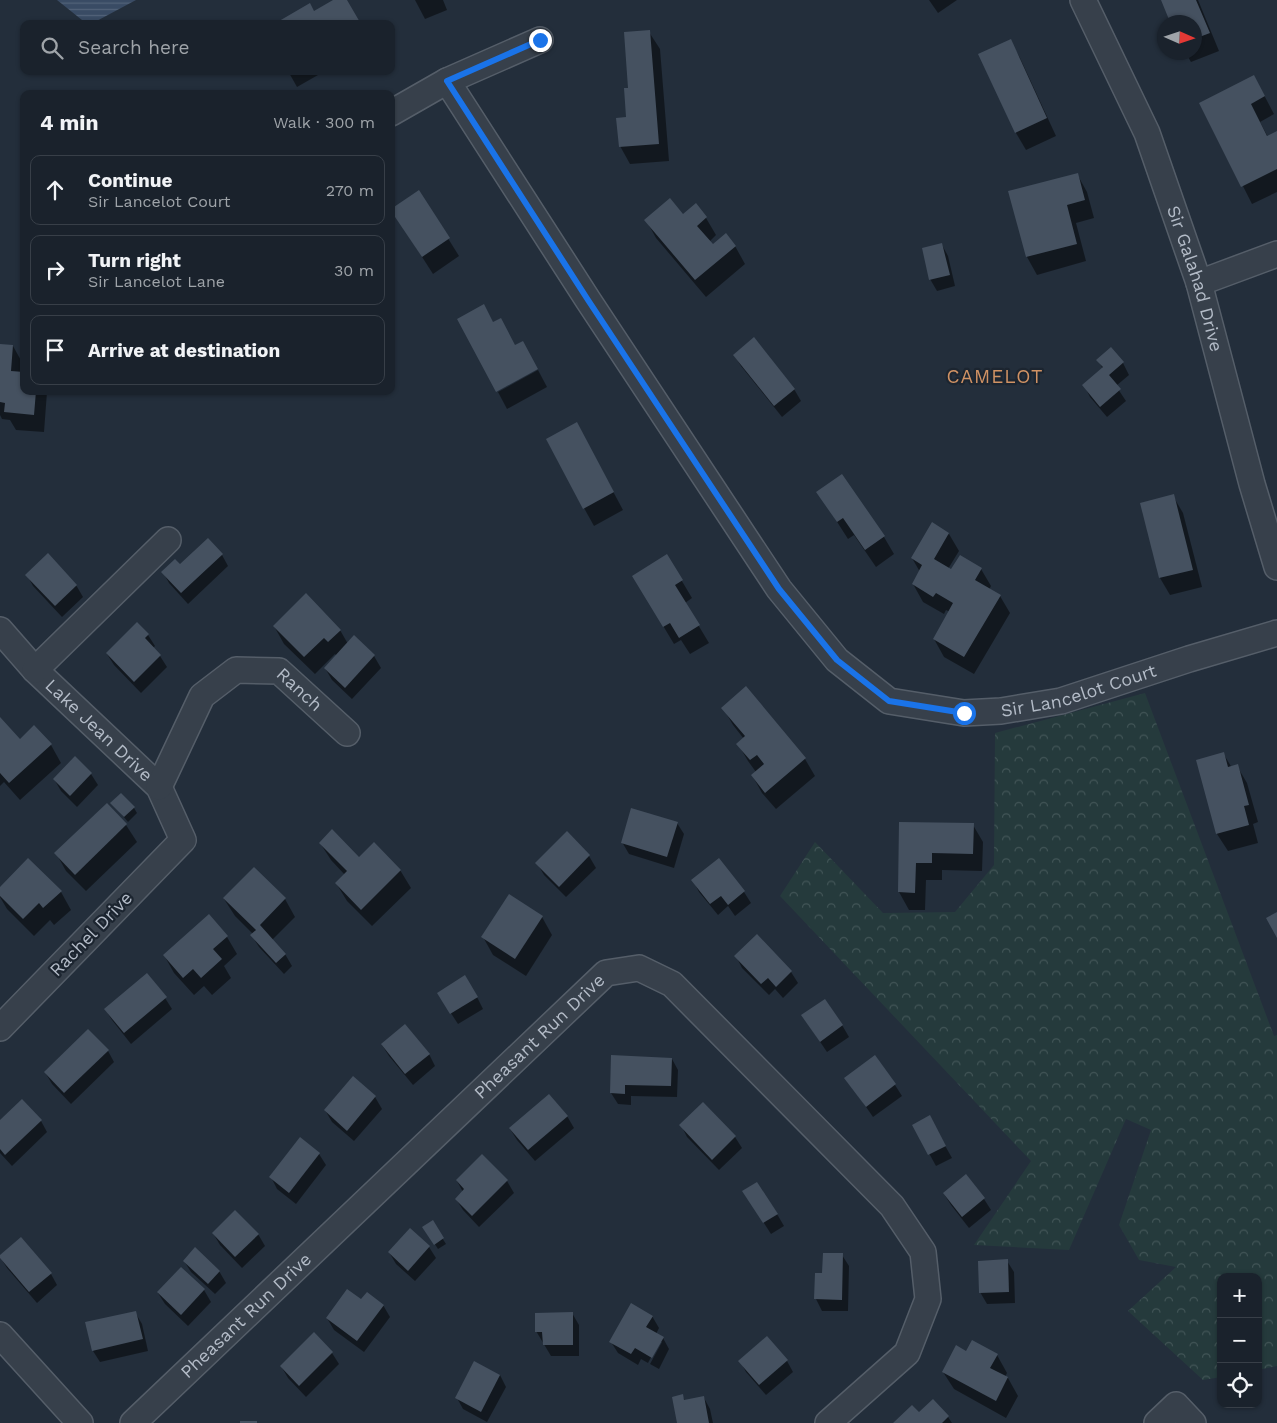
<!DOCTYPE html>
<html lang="en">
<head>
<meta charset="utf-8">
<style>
	body { margin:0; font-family:"Work Sans",sans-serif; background:#232a34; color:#f1f3f6 }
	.controls { position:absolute; right:15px; bottom:15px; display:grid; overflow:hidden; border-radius:10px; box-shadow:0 1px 4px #0004 }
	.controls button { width:45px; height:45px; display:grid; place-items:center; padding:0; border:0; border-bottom:1px solid #383f48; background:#1a222c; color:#f1f3f6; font:25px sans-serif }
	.compass { position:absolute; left:1157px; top:15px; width:45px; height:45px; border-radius:50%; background:#1a222c; box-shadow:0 1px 4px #0004; rotate:93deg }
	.stop { position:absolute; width:15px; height:15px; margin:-11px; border:4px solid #1a73e8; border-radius:50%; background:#fff }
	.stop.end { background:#1a73e8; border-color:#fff; box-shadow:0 1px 5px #0008 }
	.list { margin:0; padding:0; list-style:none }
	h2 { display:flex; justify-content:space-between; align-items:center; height:65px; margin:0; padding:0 20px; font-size:21px }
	h2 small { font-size:16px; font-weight:400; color:#9fa4a9 }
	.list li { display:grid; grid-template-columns:32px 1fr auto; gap:15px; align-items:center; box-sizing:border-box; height:70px; margin:0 10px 10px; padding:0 10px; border:1px solid #383f48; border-radius:10px }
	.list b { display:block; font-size:19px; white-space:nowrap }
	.list p { margin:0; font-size:16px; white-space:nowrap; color:#9fa4a9 }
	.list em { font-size:16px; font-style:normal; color:#9fa4a9 }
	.icon { flex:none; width:28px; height:28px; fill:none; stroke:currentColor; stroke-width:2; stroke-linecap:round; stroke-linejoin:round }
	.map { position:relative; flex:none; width:1277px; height:1423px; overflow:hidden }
	.search { position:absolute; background:#1a222c; box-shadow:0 1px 4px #0004; left:20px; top:20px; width:375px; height:55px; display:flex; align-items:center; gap:12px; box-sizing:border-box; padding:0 18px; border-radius:10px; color:#9fa4a9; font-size:19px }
	.panel { position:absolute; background:#1a222c; box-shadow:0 1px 4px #0004; left:20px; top:90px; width:375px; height:305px; border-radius:10px }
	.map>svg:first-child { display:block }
	.forest { fill:url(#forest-crowns) }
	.water { fill:url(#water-rules) }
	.shadow { fill:#0007 }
	.building { fill:#455160 }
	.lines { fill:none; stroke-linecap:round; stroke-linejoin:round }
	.minor-casing { stroke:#555e69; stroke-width:28 }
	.minor { stroke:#37404b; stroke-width:25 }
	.route { stroke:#1a73e8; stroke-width:6 }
	.labels { text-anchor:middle; stroke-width:4.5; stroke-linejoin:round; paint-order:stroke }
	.street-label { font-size:18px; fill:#b3bbc7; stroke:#1c2530 }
	.neighbourhood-label { font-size:19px; letter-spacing:1px; fill:#d09264; stroke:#1c2530 }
</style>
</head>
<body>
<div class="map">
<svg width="1277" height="1423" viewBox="0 0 1277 1423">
	<defs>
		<pattern id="forest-crowns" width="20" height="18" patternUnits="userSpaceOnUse" patternTransform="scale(1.25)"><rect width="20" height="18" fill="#253a3c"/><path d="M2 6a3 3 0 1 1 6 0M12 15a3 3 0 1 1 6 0" fill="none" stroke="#425557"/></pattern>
		<pattern id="water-rules" width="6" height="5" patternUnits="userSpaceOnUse" patternTransform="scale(1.25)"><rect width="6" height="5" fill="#394b64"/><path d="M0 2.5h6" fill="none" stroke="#536379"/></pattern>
	</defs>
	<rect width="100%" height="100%" fill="#232e3b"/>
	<path class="forest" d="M1145,693L1274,1036L1277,1035V1366L1258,1370V1277H1221V1377L1203,1380L1128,1311L1176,1267L1139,1260L1119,1225L1151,1130L1126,1119L1069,1250L974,1245L1031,1161L780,896L815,842L883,913L955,912L994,865L995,733Z"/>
	<path class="water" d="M57,0H136L91,24H87Z"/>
	<g class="shadow">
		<path d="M415,0H443L447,10L425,19Z"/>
		<path d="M929,0H957L938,13Z"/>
		<path d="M1162,0H1198L1219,51L1191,62L1185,52H1194V22H1171Z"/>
		<path d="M649,32L660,49L669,161L630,164L620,146L627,119L630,89Z"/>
		<path d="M1010,41L1020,58L1056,136L1026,150L1016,133L980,55Z"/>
		<path d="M288,71H325L297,87Z"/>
		<path d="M1254,76L1274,114L1260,122L1268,137L1277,133V192L1252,204L1201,103Z"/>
		<path d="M1077,174L1087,192L1094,218L1076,223L1086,261L1037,275L1027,257L1010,192Z"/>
		<path d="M419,192L459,256L433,274L392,210Z"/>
		<path d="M696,205L706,218L716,235L709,242L713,246H735L745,264L706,297L656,238L646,220L683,215Z"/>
		<path d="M942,245L948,256L955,286L937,291L930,279Z"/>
		<path d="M0,345L13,346L23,364L24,391L47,392L44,432L16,430L10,420L2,419L0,415Z"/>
		<path d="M1111,349L1123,363L1129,375L1116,386L1126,401L1107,417L1090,397L1084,385L1103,369L1098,360Z"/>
		<path d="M734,355L794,389L801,401L782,417L741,366Z"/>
		<path d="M538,370L547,387L507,409L498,392Z"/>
		<path d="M586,441L623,510L594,526L584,508Z"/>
		<path d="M818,492L884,537L894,554L876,567L854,535L848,539Z"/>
		<path d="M1173,496L1183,513L1202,587L1170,595L1160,578L1141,504Z"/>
		<path d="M949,534L959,551L948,569H981L991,586L989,590L1000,596L1010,613L974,674L944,657L934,639L950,612L946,610L944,614L923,602L913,584L920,572L912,558Z"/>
		<path d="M222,555L228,566L188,604L169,583L163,572Z"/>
		<path d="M667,556L692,598L685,603L709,643L690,654L681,640L674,644L644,594Z"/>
		<path d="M27,575L76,585L83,597L62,617L33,586Z"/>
		<path d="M274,626L340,630L348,644L354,637L374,656L381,668L352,699L332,680L325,668L337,656L335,654L315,674L284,644Z"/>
		<path d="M148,635L155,646L153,648L160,656L167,667L141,693L114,665L107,654Z"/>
		<path d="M723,708L805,759L815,776L776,809L762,793L752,775L756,772L748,761L738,744L744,739L733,725Z"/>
		<path d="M0,720L20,740L51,745L61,763L20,800L4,782L0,786Z"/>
		<path d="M1223,753L1232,768L1237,766L1247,783L1258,822L1253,824L1258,843L1228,851L1217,834Z"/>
		<path d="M91,774L98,785L77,807L61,791L54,779Z"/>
		<path d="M112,803L134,808L137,813L128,822Z"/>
		<path d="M107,805L126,825L137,842L86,891L66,871L56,853Z"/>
		<path d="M677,823L684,834L674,868L629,854L622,842Z"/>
		<path d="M901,823L973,825L983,842L982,871L942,870V880H926L925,910H909L899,892Z"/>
		<path d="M567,833L589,856L596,868L566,897L544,875L537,863Z"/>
		<path d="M320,843L359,859L400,870L411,888L372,926L347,901L336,883L345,875L331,860Z"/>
		<path d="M28,860L61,892L71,910L54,925L50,920L34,936L7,909L0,897V888Z"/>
		<path d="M254,868L285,899L295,917L272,940L285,954L292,966L284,974L259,947L252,936L253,934L235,916L224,899Z"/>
		<path d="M693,880L744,892L751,903L735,916L728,906L718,915L699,892Z"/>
		<path d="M209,916L227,937L237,954L224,966L231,978L212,995L204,986L194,995L174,973L164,955Z"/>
		<path d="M542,917L552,935L526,976L493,955L483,937Z"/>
		<path d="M757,936L791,972L798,983L783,998L775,989L769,995L742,968L736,956Z"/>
		<path d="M477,997L483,1009L458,1024L445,1004Z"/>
		<path d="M165,998L172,1009L131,1044L112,1020L105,1009Z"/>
		<path d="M842,1025L849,1037L827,1052L810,1027Z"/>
		<path d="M382,1045L429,1054L435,1066L413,1085L389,1056Z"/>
		<path d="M108,1051L114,1062L71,1104L52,1084L45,1072Z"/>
		<path d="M613,1057L672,1059L678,1070L677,1097L631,1096V1105L618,1104L611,1093Z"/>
		<path d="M354,1078L375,1097L382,1109L354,1141L332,1122L325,1110Z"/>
		<path d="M846,1078L895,1085L902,1096L873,1117Z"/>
		<path d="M703,1104L735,1137L742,1148L719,1170L687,1137L681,1125Z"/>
		<path d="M567,1116L574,1128L535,1161L517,1140L510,1129Z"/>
		<path d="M929,1117L952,1158L936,1166L914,1126Z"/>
		<path d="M41,1121L47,1132L12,1166L0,1153V1122Z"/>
		<path d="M300,1139L319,1154L326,1165L296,1204L277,1189L271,1177Z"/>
		<path d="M966,1176L984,1199L991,1210L969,1228L951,1205L944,1194Z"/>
		<path d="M457,1181H507L514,1193L479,1227L463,1210L456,1199L463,1192Z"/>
		<path d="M751,1203L777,1214L784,1226L771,1234Z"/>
		<path d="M432,1222L446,1244L438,1249L424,1227Z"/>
		<path d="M213,1233L258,1234L265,1246L242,1268L220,1245Z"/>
		<path d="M429,1247L436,1258L415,1281L396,1264L389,1252Z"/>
		<path d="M842,1255L849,1266L848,1311H822L816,1299V1274H824Z"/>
		<path d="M0,1257L51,1274L57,1285L37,1303L7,1268Z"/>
		<path d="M184,1261L219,1271L226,1283L215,1294L191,1272Z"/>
		<path d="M1007,1261L1014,1272L1015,1303L987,1304L980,1292Z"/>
		<path d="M204,1290L211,1302L188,1326L165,1304L158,1293Z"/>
		<path d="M361,1301L383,1305L390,1317L364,1352L334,1330L327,1318Z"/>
		<path d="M135,1312L142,1324L148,1351L100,1362L93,1351Z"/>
		<path d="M572,1313L579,1325V1356H551L536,1331Z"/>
		<path d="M652,1316L659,1328L656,1334L663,1338L669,1349L659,1369L650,1364L662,1342H659L648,1363L641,1359L638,1365L618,1353L611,1342Z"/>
		<path d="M314,1334L332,1353L339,1364L306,1397L288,1378L281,1366Z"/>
		<path d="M967,1352L997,1355L1007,1373L1005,1377L1008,1378L1018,1396L1006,1418L954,1389L943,1372Z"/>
		<path d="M740,1361H787L793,1372L766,1395L746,1372Z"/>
		<path d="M500,1375L506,1387L487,1422L463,1409L457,1398Z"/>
		<path d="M682,1396L685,1401L704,1398L710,1409L713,1423H678Z"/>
		<path d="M948,1417L952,1423H895Z"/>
	</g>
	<g class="building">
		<path d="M333,0H347L361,24H274L310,3L314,11Z"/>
		<path d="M1161,0H1196L1210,33L1194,39V22H1170Z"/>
		<path d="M650,30L659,144L619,147L616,118L626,117L624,88H628L624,32Z"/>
		<path d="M1011,39L1047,118L1015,133L978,54Z"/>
		<path d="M1254,75L1265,96L1251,104L1267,136L1277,131V169L1241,187L1199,103Z"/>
		<path d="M1078,173L1085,200L1067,205L1077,244L1026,257L1008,191Z"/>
		<path d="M419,190L450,238L422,257L391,211V209Z"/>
		<path d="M670,198L683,214L696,203L707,217L697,226L713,244L726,233L736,246L695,280L644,220Z"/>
		<path d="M942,243L950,275L929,280L922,248Z"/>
		<path d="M484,304L493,322L501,318L515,345L523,341L538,369L496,392L457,319Z"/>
		<path d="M754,337L795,389L774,406L733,355Z"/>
		<path d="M0,344L13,345L11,371L24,372V391H36L34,415L4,412L5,403L0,402Z"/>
		<path d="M1111,347L1124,362L1109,375L1121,389L1100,407L1082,385L1103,367L1096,360Z"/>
		<path d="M577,422L614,492L583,509L546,439Z"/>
		<path d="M842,474L885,536L865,550L843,518L837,522L816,492Z"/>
		<path d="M1174,494L1193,570L1159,578L1140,503Z"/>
		<path d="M932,522L949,533L934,559L951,569L960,555L982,568L975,580L1001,595L964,657L933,639L953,603L936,593L933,597L912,584L922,565L911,558Z"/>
		<path d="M208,538L223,554L181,593L161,572L175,559L180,564Z"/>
		<path d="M48,553L77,585L55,606L25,575Z"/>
		<path d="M667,554L683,580L675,585L700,625L679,638L670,623L663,627L632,576Z"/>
		<path d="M306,593L341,630L328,642L324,638L304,657L273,626Z"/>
		<path d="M137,622L149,634L145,638L161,655L134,682L106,653Z"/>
		<path d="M354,635L375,655L345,688L324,668Z"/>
		<path d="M746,686L806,758L765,793L751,775L764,764L757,755L750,760L736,744L745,736L721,708Z"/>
		<path d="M0,717L20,739L34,725L52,744L9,783L0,773Z"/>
		<path d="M1224,752L1228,767L1238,764L1249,805L1244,806L1249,825L1216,834L1196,760Z"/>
		<path d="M75,756L92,773L70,796L53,779Z"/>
		<path d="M121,793L135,807L124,817L110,803Z"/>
		<path d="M107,803L127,824L75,875L54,853Z"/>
		<path d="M631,808L678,822L667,857L621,843Z"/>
		<path d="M899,822L974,823L973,854L932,853V863H916L915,893L898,892Z"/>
		<path d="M332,829L359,857L374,842L401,870L361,910L335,883L347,871L319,843Z"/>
		<path d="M567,831L590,855L559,887L535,863Z"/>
		<path d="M28,858L62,891L43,908L39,903L23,919L0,896V887Z"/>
		<path d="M719,858L745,891L728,905L721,896L710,904L691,880Z"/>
		<path d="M254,867L286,898L260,925L286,954L276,963L250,935L256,930L223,898Z"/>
		<path d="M509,894L543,916L515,959L481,937Z"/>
		<path d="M1277,912V938L1266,918Z"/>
		<path d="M209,914L228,936L213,949L222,959L201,978L193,969L183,978L163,955Z"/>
		<path d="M757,934L792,971L776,987L768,978L761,984L734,956Z"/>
		<path d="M147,973L167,997L124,1033L104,1009Z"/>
		<path d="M465,975L478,997L450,1014L437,993Z"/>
		<path d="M825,999L843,1025L820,1042L801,1015Z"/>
		<path d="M405,1024L430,1054L405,1074L381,1044Z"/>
		<path d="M88,1029L109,1050L64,1093L44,1072Z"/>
		<path d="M611,1055L672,1058L671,1086L625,1085V1094L610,1093Z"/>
		<path d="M875,1055L896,1084L866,1107L844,1078Z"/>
		<path d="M353,1076L376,1096L347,1131L324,1110Z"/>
		<path d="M549,1094L568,1116L528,1150L509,1128Z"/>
		<path d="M22,1099L42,1120L5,1155L0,1149V1120Z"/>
		<path d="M703,1102L736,1136L712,1160L679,1125Z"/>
		<path d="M930,1115L946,1146L928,1155L912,1125Z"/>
		<path d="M300,1137L320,1153L289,1193L269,1177Z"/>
		<path d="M482,1154L508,1180L472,1216L455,1199L464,1189L456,1180Z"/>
		<path d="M966,1174L985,1198L962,1217L943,1193Z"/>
		<path d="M757,1182L778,1214L763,1223L742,1191Z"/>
		<path d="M235,1210L259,1234L235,1257L212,1233Z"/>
		<path d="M433,1220L444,1238L434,1245L422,1227Z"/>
		<path d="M410,1228L430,1246L408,1271L388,1252Z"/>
		<path d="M21,1237L52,1273L29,1292L0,1258V1255Z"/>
		<path d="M195,1247L220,1271L208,1284L183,1261Z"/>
		<path d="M823,1253H843L842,1300L814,1299L815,1273H822Z"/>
		<path d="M1008,1259L1009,1292L979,1293L978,1261Z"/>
		<path d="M181,1267L205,1289L181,1315L157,1292Z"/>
		<path d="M347,1289L361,1299L367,1292L384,1305L357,1341L326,1318Z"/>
		<path d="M631,1303L653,1316L646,1327L664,1337L652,1358L635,1348L631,1354L609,1342Z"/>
		<path d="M136,1311L143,1339L92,1351L85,1322Z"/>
		<path d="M573,1312V1345H543L542,1332H535V1313Z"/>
		<path d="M314,1332L333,1352L299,1386L280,1366Z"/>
		<path d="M767,1336L788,1360L759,1385L738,1361Z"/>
		<path d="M972,1340L998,1354L990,1368L1008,1377L996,1401L942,1372L956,1345L966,1351Z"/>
		<path d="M474,1361L500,1375L481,1412L455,1398Z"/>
		<path d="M683,1394L684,1400L704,1396L709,1423H677L672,1397Z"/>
		<path d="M933,1399L949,1416L942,1423H893L912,1405L919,1412Z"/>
		<rect x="240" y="1421" width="17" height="2"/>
	</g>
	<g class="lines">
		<g class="minor-casing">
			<g id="minor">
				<path id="s1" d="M1083,0L1147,133L1199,283L1252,484L1277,567"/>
				<path id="s2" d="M447,81L588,300L779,589L837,660L889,701L964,713L1001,711L1061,701L1189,659L1277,633"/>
				<path d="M391,113L447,81L540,40"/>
				<path d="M1199,283L1277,254"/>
				<path id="s3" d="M0,630L35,670L159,787L183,840L0,1028"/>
				<path d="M35,670L168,540"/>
				<path id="s4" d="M159,787L202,696L236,670L279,671L347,733"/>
				<path d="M0,1335L80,1423"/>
				<path id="s5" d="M133,1423L606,973L639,968L672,984L892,1206L923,1252L928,1299L907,1353L828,1423"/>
				<path d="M1157,1423L1176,1405L1193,1423"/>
			</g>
		</g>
		<use href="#minor" class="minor"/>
	</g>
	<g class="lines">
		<path class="route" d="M540,40L447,81L588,300L779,589L837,660L889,701L964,713"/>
	</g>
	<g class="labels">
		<g class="street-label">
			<text dy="6" stroke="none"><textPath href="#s1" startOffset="301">Sir Galahad Drive</textPath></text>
			<text dy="6" stroke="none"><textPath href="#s2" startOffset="958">Sir Lancelot Court</textPath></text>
			<text dy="6" stroke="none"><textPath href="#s4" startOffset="214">Ranch</textPath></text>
			<text dy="6" stroke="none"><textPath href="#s3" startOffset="141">Lake Jean Drive</textPath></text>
			<text transform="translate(91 934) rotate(-46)" y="6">Rachel Drive</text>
			<text dy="6" stroke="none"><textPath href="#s5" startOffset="561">Pheasant Run Drive</textPath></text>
			<text dy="6" stroke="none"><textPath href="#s5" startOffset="156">Pheasant Run Drive</textPath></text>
		</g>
		<g class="neighbourhood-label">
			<text x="995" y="383">CAMELOT</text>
		</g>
	</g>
</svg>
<div class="controls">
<button>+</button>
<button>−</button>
<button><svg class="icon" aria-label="locate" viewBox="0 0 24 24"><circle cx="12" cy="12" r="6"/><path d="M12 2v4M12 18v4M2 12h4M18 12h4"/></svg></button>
</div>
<svg class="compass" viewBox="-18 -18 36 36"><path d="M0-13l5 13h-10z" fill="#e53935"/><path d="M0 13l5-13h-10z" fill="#9fa4a9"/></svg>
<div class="stop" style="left:964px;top:713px"></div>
<div class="stop end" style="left:540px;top:40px"></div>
<div class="search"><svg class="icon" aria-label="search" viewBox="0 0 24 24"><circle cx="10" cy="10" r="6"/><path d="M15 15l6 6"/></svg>Search here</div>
<section class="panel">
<h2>4 min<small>Walk · 300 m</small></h2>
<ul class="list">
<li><svg class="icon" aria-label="ahead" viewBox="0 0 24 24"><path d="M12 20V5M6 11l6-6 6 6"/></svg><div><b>Continue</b><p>Sir Lancelot Court</p></div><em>270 m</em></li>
<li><svg class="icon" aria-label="right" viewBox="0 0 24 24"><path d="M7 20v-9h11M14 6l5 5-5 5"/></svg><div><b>Turn right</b><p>Sir Lancelot Lane</p></div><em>30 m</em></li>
<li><svg class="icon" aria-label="arrive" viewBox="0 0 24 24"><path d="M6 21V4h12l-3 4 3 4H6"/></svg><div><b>Arrive at destination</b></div></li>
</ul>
</section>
</div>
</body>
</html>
